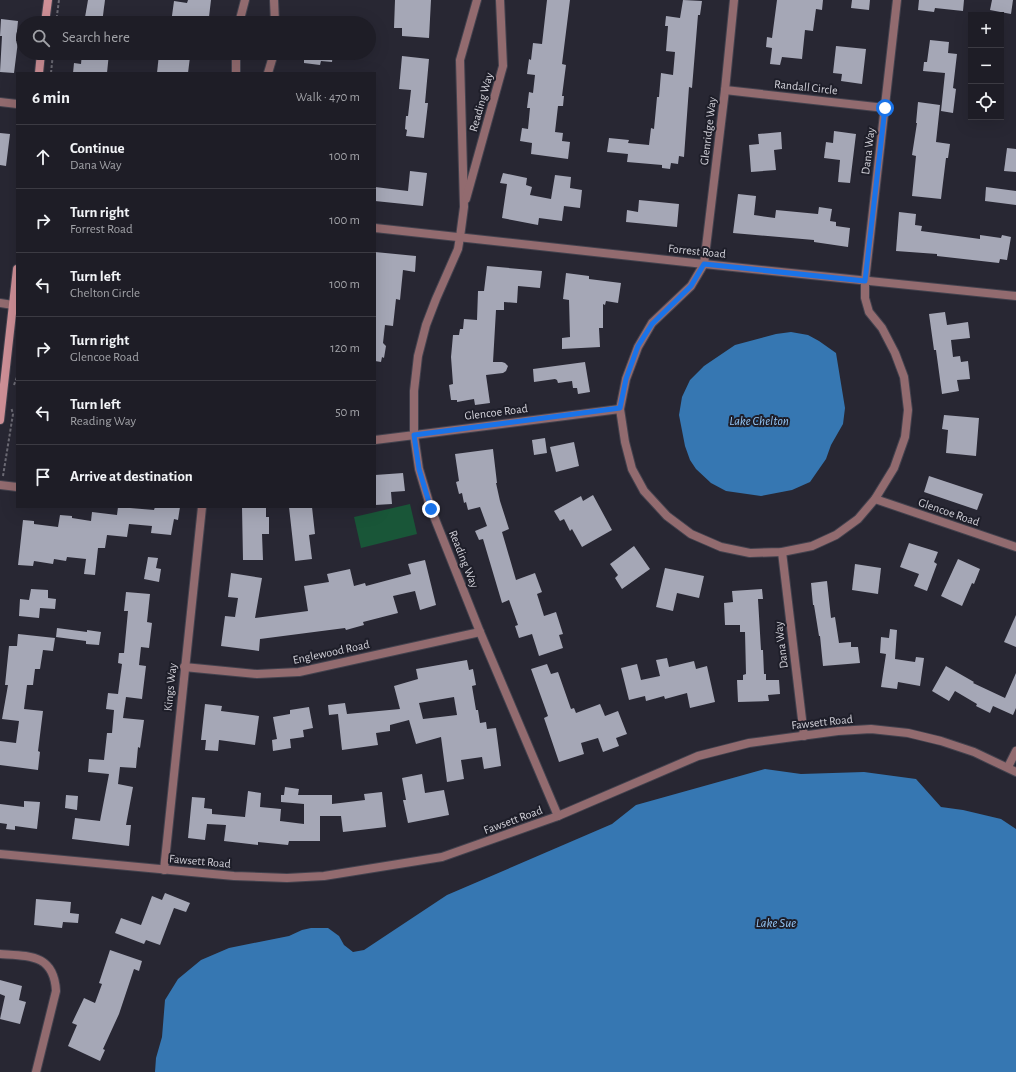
<!DOCTYPE html>
<html lang="en">
<head>
<meta charset="utf-8">
<style>
	body { margin:0; font-family:"Alegreya Sans",sans-serif; background:#2b2a32; color:#f1f3f6 }
	.controls { position:absolute; right:12px; top:12px; display:grid; overflow:hidden; border-radius:0px; box-shadow:0 4px 16px #0002 }
	.controls button { width:36px; height:36px; display:grid; place-items:center; padding:0; border:0; border-bottom:1px solid #3c3b43; background:#1e1d26; color:#f1f3f6; font:20px sans-serif }
	.stop { position:absolute; width:12px; height:12px; margin:-9px; border:3px solid #1a73e8; border-radius:50%; background:#fff }
	.stop.end { background:#1a73e8; border-color:#fff; box-shadow:0 1px 4px #0008 }
	.list { margin:0; padding:0; list-style:none }
	h2 { display:flex; justify-content:space-between; align-items:center; height:52px; margin:0; padding:0 16px; font-size:17px }
	h2 small { font-size:13px; font-weight:400; color:#a1a2a7 }
	.list li { display:grid; grid-template-columns:26px 1fr auto; gap:12px; align-items:center; box-sizing:border-box; height:64px; padding:0 16px; border-top:1px solid #3c3b43 }
	.list b { display:block; font-size:15px; white-space:nowrap }
	.list p { margin:0; font-size:13px; white-space:nowrap; color:#a1a2a7 }
	.list em { font-size:13px; font-style:normal; color:#a1a2a7 }
	.icon { flex:none; width:22px; height:22px; fill:none; stroke:currentColor; stroke-width:2; stroke-linecap:round; stroke-linejoin:round }
	.map { position:relative; flex:none; width:1016px; height:1072px; overflow:hidden }
	.search { position:absolute; background:#1e1d26; box-shadow:0 4px 16px #0002; left:16px; top:16px; width:360px; height:44px; display:flex; align-items:center; gap:10px; box-sizing:border-box; padding:0 14px; border-radius:22px; color:#a1a2a7; font-size:15px }
	.panel { position:absolute; background:#1e1d26; box-shadow:0 4px 16px #0002; left:16px; top:72px; width:360px; height:436px; border-radius:0px }
	.map>svg:first-child { display:block }
	.green { fill:#195638 }
	.water { fill:#3677b2 }
	.building { fill:#a5a7b6; fill-rule:evenodd }
	.lines { fill:none; stroke-linecap:round; stroke-linejoin:round }
	.street-casing { stroke:#43424e; stroke-width:10 }
	.secondary-casing { stroke:#43424e; stroke-width:10 }
	.path { stroke:#6c6b75; stroke-width:2; stroke-dasharray:3 2; stroke-linecap:butt }
	.street { stroke:#926b6f; stroke-width:8 }
	.secondary { stroke:#ce8f96; stroke-width:8 }
	.route { stroke:#1a73e8; stroke-width:5 }
	.labels { text-anchor:middle; stroke-width:4; stroke-linejoin:round; paint-order:stroke }
	.street-label { font-size:12px; fill:#d2d1d9; stroke:#1e1e29 }
	.water-label { font-size:13px; font-style:italic; fill:#94c5f5; stroke:#1e1e29 }
</style>
</head>
<body>
<div class="map">
<svg width="1016" height="1072" viewBox="0 0 1016 1072">
	<rect width="100%" height="100%" fill="#282733"/>
	<path class="green" d="M410,504L417,534L361,548L354,517Z"/>
	<g class="water">
		<path d="M791,332L808,335L819,341L836,353L845,408L843,424L831,445L826,459L810,482L792,490L761,496L726,491L711,483L696,469L690,460L685,446L679,415L682,397L690,380L704,366L735,345L776,334Z"/>
		<path d="M765,769L801,774L864,772L916,779L941,807L963,810L1001,819L1016,829V1072H155L156,1058L162,1037L165,1000L178,979L201,960L229,948L289,936L302,930L311,928H328L339,936L344,945L353,952L364,950L447,895L612,824L636,805Z"/>
	</g>
	<g class="building">
		<path d="M88,0H105L102,23H84Z"/>
		<path d="M188,0H211L209,17L204,16L203,23H171L174,1L187,3Z"/>
		<path d="M395,0H431L429,38L402,36V28H394Z"/>
		<path d="M547,0H570L562,64L566,65L562,96H564L563,106H558L555,132L563,133L562,141L570,142L568,159L531,154L532,143L520,141L522,128L528,129L530,108H527L529,92L533,93L535,75L527,74L529,59L531,60L533,43L542,44Z"/>
		<path d="M683,0L702,1L700,15H698L692,88L689,87L684,157L679,156L678,164L671,163L670,169L662,168V165L627,162L628,154L607,152L609,138L629,140L628,143L649,145L651,128L654,129L657,97H659L661,73L673,75L675,52L666,51L668,26H665L666,16L680,18Z"/>
		<path d="M777,0H823L822,10L816,9L813,31L805,30L802,59L782,57L780,65L770,64L772,48L766,47L767,37L772,38Z"/>
		<path d="M852,0H870L869,10L851,8Z"/>
		<path d="M919,0H964L963,11L935,8L934,12L918,10Z"/>
		<path d="M992,0H1013L1011,14L990,10Z"/>
		<path d="M1,19L18,21L16,41H18L14,73L0,72L2,36H0Z"/>
		<path d="M930,40L949,42L948,53L957,54L953,88L956,89L953,113L941,111L945,73L923,71L924,62H927Z"/>
		<path d="M836,46L866,49L862,84L841,81L842,74L833,73Z"/>
		<path d="M82,53H109L107,73H73L74,63L81,64Z"/>
		<path d="M304,53H333L332,62L321,61L320,65L304,63Z"/>
		<path d="M159,54L190,57L188,73H157Z"/>
		<path d="M402,56L429,59L425,103H428L424,138L406,136L407,130L405,129L406,116H408L411,90L399,89Z"/>
		<path d="M918,102L940,105L936,142L950,144L948,158H946L941,199L912,196L916,156L912,155L917,123H916Z"/>
		<path d="M834,131L856,134L850,183L838,182L840,160L824,158L826,142L833,143Z"/>
		<path d="M781,132L782,149L774,150L776,170L751,172L749,145L759,144L758,134Z"/>
		<path d="M0,133L10,134L6,166L0,165Z"/>
		<path d="M1007,148L1016,149V172L1004,171Z"/>
		<path d="M410,171L427,173L423,206L375,201V187L408,191Z"/>
		<path d="M503,173L527,178L526,185L532,187L530,195L551,199L555,175L571,177L570,188L582,190L580,208L564,206L562,221L539,218L538,225L502,218L507,184L500,183Z"/>
		<path d="M986,187L1016,191V205L985,201Z"/>
		<path d="M738,194L756,196L754,215L775,218L776,210L818,214L819,207L832,209L830,221L836,222V226L850,228L848,247L814,242V240L733,233Z"/>
		<path d="M639,200L679,204L677,227L626,222L627,210L638,212Z"/>
		<path d="M899,212L916,214L915,225L922,226L921,231L980,239V235L1001,238L1002,235L1011,237L1007,260L1000,259L999,263L937,256V254L896,251Z"/>
		<path d="M375,252L416,256L415,272L403,270L400,300L396,299L393,326L385,325L383,343L386,346L384,358L382,357L381,362L375,361Z"/>
		<path d="M487,266L542,271L540,288L518,286L517,303L504,302V310H496L493,362H502L505,363L508,366L506,371L503,373L486,375L490,403L475,405L474,399L457,402V400H451L449,385L453,384L451,357L453,335H459L460,329H463L464,319L477,320L478,291H484Z"/>
		<path d="M566,273L589,276V279L621,283L618,303L606,301L605,305L603,304V328H599L600,347L562,349V338L570,337L569,300L563,299Z"/>
		<path d="M945,312L947,325L968,322L970,338L951,340L953,357L960,356L961,362L968,361L970,379L957,380L959,391L942,394L936,350H934L929,314Z"/>
		<path d="M585,362L590,392L578,394L577,388H573L572,381L558,383L557,380L555,379L534,382L533,369Z"/>
		<path d="M944,415L979,418L976,456L946,453L948,430L942,429Z"/>
		<path d="M545,438L547,453L534,455L532,440Z"/>
		<path d="M574,442L579,466L556,472L550,447Z"/>
		<path d="M493,449L497,483H496L500,501L509,529L502,532L516,580L535,573L542,592L537,594L544,616L556,612L563,634L559,635L563,648L539,656L532,634L519,638L515,626L518,625L509,600L502,603L483,539L479,540L475,531L487,526L480,507L468,510L466,502L464,503L462,493L459,494L456,482L459,481L455,454Z"/>
		<path d="M403,473L405,491L391,492L392,504L375,505V475Z"/>
		<path d="M929,476L983,494L977,510L924,492Z"/>
		<path d="M593,495L612,530L582,547L572,529L570,531L564,519L560,521L554,511L581,496L583,501Z"/>
		<path d="M118,507L154,510L155,507H180L178,520L174,519L171,535L151,533L152,526L129,524L127,537L107,535L105,548H98L95,575L84,574L86,559L67,557L66,561L54,559L53,564L34,561L33,566L18,565L23,520L34,521V524L58,527L60,515L72,516V518L91,521L92,512L117,515Z"/>
		<path d="M242,507H266V517H269V534H262L263,560H243Z"/>
		<path d="M289,507H312L315,534L309,535L312,559L295,561Z"/>
		<path d="M909,543L938,552L934,562L937,564L927,591L914,586L919,574L900,567Z"/>
		<path d="M634,546L650,569L622,589L615,578L618,575L610,564Z"/>
		<path d="M148,557L158,558L156,568L161,569L159,582L144,579Z"/>
		<path d="M958,559L980,569L974,584L972,583L962,606L941,596Z"/>
		<path d="M425,560L436,605L420,610L415,591L393,596L398,613L363,622L364,625L346,630L345,628L260,639L259,651L221,646L225,616L235,617L238,598L228,597L231,573L262,578L255,618L308,611L304,586L329,582L327,574L350,569L354,586L365,583L366,586L411,574L408,564Z"/>
		<path d="M855,564L881,568L878,594L852,590Z"/>
		<path d="M665,568L704,576L699,598L677,593L673,611L656,607Z"/>
		<path d="M827,581L831,618L835,617L839,643L851,642V647H858L860,663L823,666L820,636H819L814,605H813L811,583Z"/>
		<path d="M31,589L48,590V598L56,599L55,609L40,608L39,618L19,616L20,599L29,600Z"/>
		<path d="M762,589L763,599H758L761,650H763L764,674H766V680H779L780,694L768,695L769,701L738,702L737,680H743V675L746,674L745,632H740V625H725L724,603L733,602L732,591Z"/>
		<path d="M126,592L150,594L147,622L152,623L149,648L141,647L139,665L146,666L142,699L126,697L123,718L144,720L140,748L138,747L136,768L120,767L118,784L133,787L126,825H131L129,846L72,839L75,818L100,821L109,774L88,772L89,759L104,760L107,733H112L114,710L106,709L108,693L118,694L122,664L118,663L119,653H124L128,611H124Z"/>
		<path d="M1016,615V647L1004,642Z"/>
		<path d="M57,628L87,632V630L101,632L99,645L86,644V641L56,637Z"/>
		<path d="M890,629L897,630L895,659L915,662L916,657L924,658L920,686L898,682L897,689L881,687L886,654L880,653L881,637L889,638Z"/>
		<path d="M18,634L55,638L53,651L43,650L40,669H35L33,685H27L24,709L43,711L38,751L40,752L38,770L0,765V741L16,743L19,721L2,719L8,685H5L9,646H17Z"/>
		<path d="M667,658L669,667L694,661L696,669L707,666L715,702L690,708L687,693L665,699L664,696L646,701L645,696L629,700L621,668L637,664L641,680L660,676L656,660Z"/>
		<path d="M467,660L469,670L473,669L476,685L472,686L476,710H478L480,723L486,722L487,729L496,728L501,766L484,769L482,757L461,760L464,779L447,782L441,737L416,744L409,720L390,725V731L376,733L378,745L342,750L338,714L329,715L328,705L345,703L347,714L400,709L394,686L418,679L416,669ZM454,697L457,715L423,719L419,703Z"/>
		<path d="M547,664L551,674L558,672L571,709L574,708L576,713L600,704L605,716L618,711L627,734L616,738L619,746L603,752L598,738L581,743L584,754L559,762L544,718L548,716L531,669Z"/>
		<path d="M946,666L974,682L973,683L1005,698L1016,673V708L1013,715L993,706L990,713L976,706L977,704L955,691L949,701L932,691Z"/>
		<path d="M205,704L222,706L221,711L259,716L255,745L219,740L218,751L205,750L206,740H201Z"/>
		<path d="M309,707L313,728L303,730L304,737L290,739L291,748L273,751L272,740L277,739L273,717L290,714V710Z"/>
		<path d="M422,774L425,793L444,790L449,815L408,823L403,800H406L402,778Z"/>
		<path d="M285,787L299,789L298,795H332V804L365,800L364,794L382,792L386,827L343,832L341,816H320V841H289L288,845L258,842V845L224,841L226,825L207,824L205,840L188,838L192,797L205,798L204,808L212,809V814L245,817L248,791L261,793L260,807L281,809L280,821L304,824V804L281,802V795H284Z"/>
		<path d="M66,795L78,796L77,810L65,808Z"/>
		<path d="M24,801L40,802L37,829L15,826V830L6,829L7,824L0,823V804L24,807Z"/>
		<path d="M165,893L190,903L186,912L174,908L160,945L146,940L144,944L115,933L121,918L141,925L152,896L162,900Z"/>
		<path d="M36,899L71,902L70,913L79,914L78,923L63,922L62,928L34,925Z"/>
		<path d="M110,950L142,961L139,971L134,969L119,1014L103,1049L105,1050L100,1061L68,1046L77,1025L72,1023L84,998L95,1003L102,984L99,983Z"/>
		<path d="M0,980L22,986L19,1000L26,1002L20,1024L0,1019L5,996L0,994Z"/>
	</g>
	<g class="lines">
		<g class="street-casing">
			<g id="street">
				<path d="M274,0L275,23"/>
				<path d="M477,0L460,60L464,207L460,237L458,249L436,299L426,325L418,356L414,391V435L419,469L431,509L480,632L558,816"/>
				<path d="M734,0L725,90L704,264L691,286L652,323L638,347L626,379L620,409L625,442L632,469L644,491L667,516L691,534L721,547L750,553L782,552L812,546L836,535L858,519L875,499L894,468L905,437L908,410L904,377L895,353L882,328L869,312L865,298V281L897,0"/>
				<path d="M239,23L245,0"/>
				<path d="M236,53V73"/>
				<path d="M268,73L274,53"/>
				<path d="M725,90L885,108"/>
				<path d="M0,102L17,104"/>
				<path d="M466,199L503,66L500,0"/>
				<path d="M375,228L704,264L1016,296"/>
				<path d="M0,303L13,305"/>
				<path d="M375,440L620,409"/>
				<path d="M0,485L17,487"/>
				<path d="M875,499L1016,547"/>
				<path d="M782,552L804,736"/>
				<path d="M184,667L257,674L299,672L480,632"/>
				<path d="M1008,767L1016,751"/>
				<path d="M0,854L234,876L287,878L324,876L442,857L558,816L698,756L749,743L838,731L871,729L908,733L941,741L974,752L1016,772"/>
				<path d="M164,870L202,507"/>
				<path d="M0,954C29,956 54,954 56,991L36,1072"/>
			</g>
		</g>
		<g class="secondary-casing">
			<g id="secondary">
				<path d="M45,23L48,0"/>
				<path d="M39,73L41,53"/>
				<path d="M0,420L17,269"/>
			</g>
		</g>
		<g class="path">
			<path d="M56,23L59,0"/>
			<path d="M51,73L53,53"/>
			<path d="M14,385L17,377"/>
			<path d="M3,476L13,414L11,407"/>
		</g>
		<use href="#street" class="street"/>
		<use href="#secondary" class="secondary"/>
	</g>
	<g class="lines">
		<path class="route" d="M431,509L419,469L414,435L620,408L626,379L638,346L652,324L691,286L704,264L865,281L885,108"/>
	</g>
	<g class="labels">
		<g class="street-label">
			<text transform="translate(806 87) rotate(6)" y="4">Randall Circle</text>
			<text transform="translate(481 102) rotate(-74)" y="4">Reading Way</text>
			<text transform="translate(708 131) rotate(-83)" y="4">Glenridge Way</text>
			<text transform="translate(868 151) rotate(-83)" y="4">Dana Way</text>
			<text transform="translate(697 251) rotate(6)" y="4">Forrest Road</text>
			<text transform="translate(496 412) rotate(-7)" y="4">Glencoe Road</text>
			<text transform="translate(949 512) rotate(19)" y="4">Glencoe Road</text>
			<text transform="translate(464 559) rotate(68)" y="4">Reading Way</text>
			<text transform="translate(781 645) rotate(-97)" y="4">Dana Way</text>
			<text transform="translate(331 652) rotate(-12)" y="4">Englewood Road</text>
			<text transform="translate(170 687) rotate(-84)" y="4">Kings Way</text>
			<text transform="translate(822 722) rotate(-6)" y="4">Fawsett Road</text>
			<text transform="translate(513 820) rotate(-20)" y="4">Fawsett Road</text>
			<text transform="translate(200 861) rotate(5)" y="4">Fawsett Road</text>
		</g>
		<g class="water-label">
			<text x="759" y="425">Lake Chelton</text>
			<text x="776" y="927">Lake Sue</text>
		</g>
	</g>
</svg>
<div class="controls">
<button>+</button>
<button>−</button>
<button><svg class="icon" aria-label="locate" viewBox="0 0 24 24"><circle cx="12" cy="12" r="6"/><path d="M12 2v4M12 18v4M2 12h4M18 12h4"/></svg></button>
</div>
<div class="stop" style="left:885px;top:108px"></div>
<div class="stop end" style="left:431px;top:509px"></div>
<div class="search"><svg class="icon" aria-label="search" viewBox="0 0 24 24"><circle cx="10" cy="10" r="6"/><path d="M15 15l6 6"/></svg>Search here</div>
<section class="panel">
<h2>6 min<small>Walk · 470 m</small></h2>
<ul class="list">
<li><svg class="icon" aria-label="ahead" viewBox="0 0 24 24"><path d="M12 20V5M6 11l6-6 6 6"/></svg><div><b>Continue</b><p>Dana Way</p></div><em>100 m</em></li>
<li><svg class="icon" aria-label="right" viewBox="0 0 24 24"><path d="M7 20v-9h11M14 6l5 5-5 5"/></svg><div><b>Turn right</b><p>Forrest Road</p></div><em>100 m</em></li>
<li><svg class="icon" aria-label="left" viewBox="0 0 24 24"><path d="M17 20v-9H6M10 6l-5 5 5 5"/></svg><div><b>Turn left</b><p>Chelton Circle</p></div><em>100 m</em></li>
<li><svg class="icon" aria-label="right" viewBox="0 0 24 24"><path d="M7 20v-9h11M14 6l5 5-5 5"/></svg><div><b>Turn right</b><p>Glencoe Road</p></div><em>120 m</em></li>
<li><svg class="icon" aria-label="left" viewBox="0 0 24 24"><path d="M17 20v-9H6M10 6l-5 5 5 5"/></svg><div><b>Turn left</b><p>Reading Way</p></div><em>50 m</em></li>
<li><svg class="icon" aria-label="arrive" viewBox="0 0 24 24"><path d="M6 21V4h12l-3 4 3 4H6"/></svg><div><b>Arrive at destination</b></div></li>
</ul>
</section>
</div>
</body>
</html>
